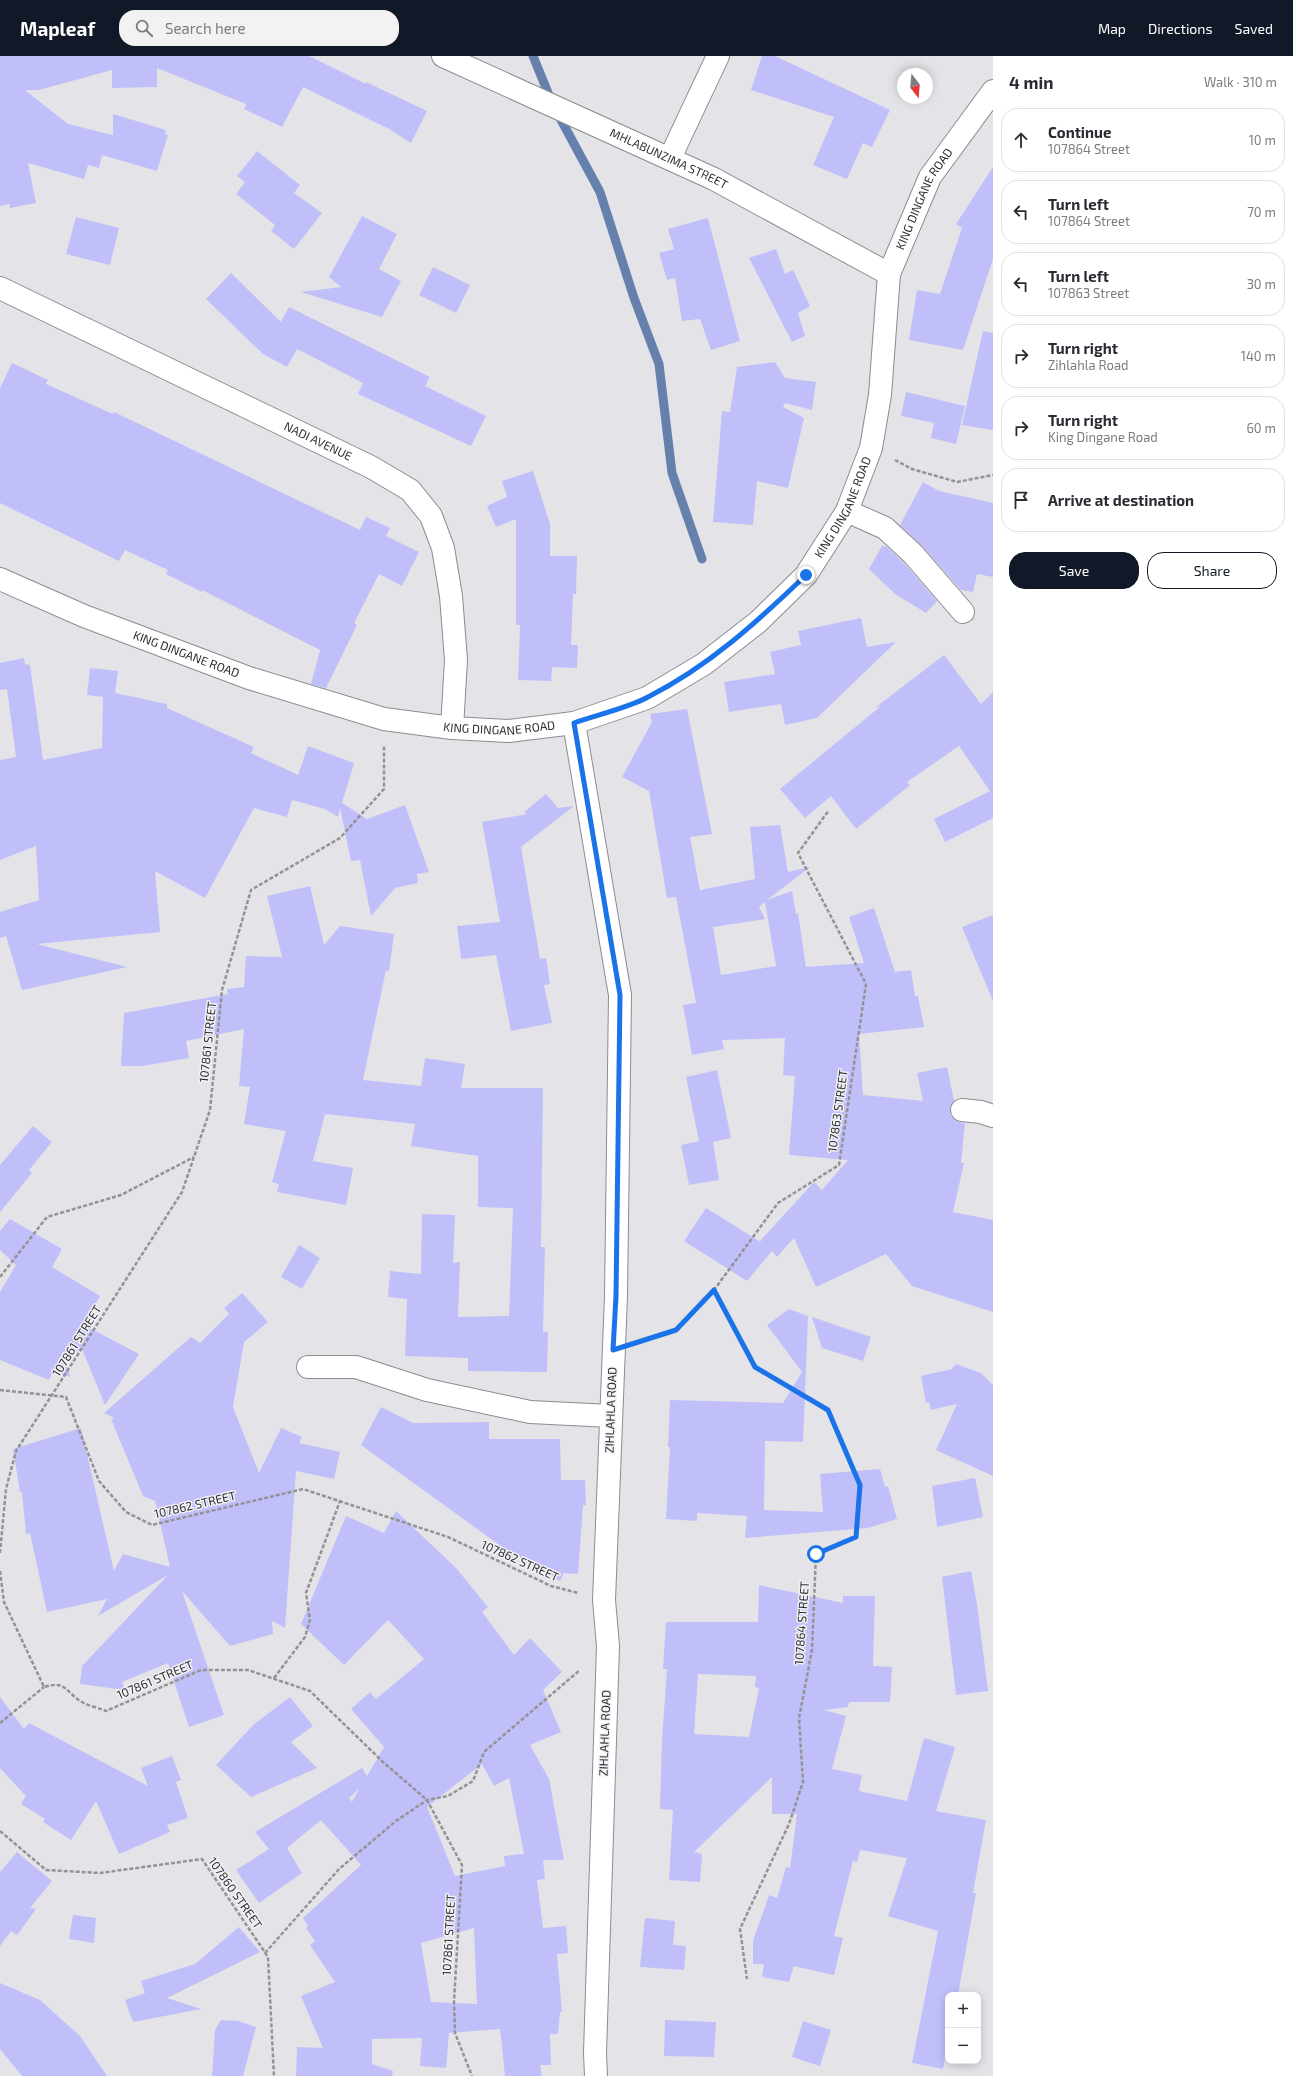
<!DOCTYPE html>
<html lang="en">
<head>
<meta charset="utf-8">
<style>
	body { margin:0; font-family:"Exo 2",sans-serif; background:#f2f2f3; color:#2b2b33 }
	.controls { position:absolute; right:12px; bottom:12px; display:grid; overflow:hidden; border-radius:8px; box-shadow:0 2px 10px #0003 }
	.controls button { width:36px; height:36px; display:grid; place-items:center; padding:0; border:0; border-bottom:1px solid #e1e1e2; background:#fff; color:#2b2b33; font:20px sans-serif }
	.compass { position:absolute; left:897px; top:12px; width:36px; height:36px; border-radius:50%; background:#fff; box-shadow:0 2px 10px #0003; rotate:164deg }
	.stop { position:absolute; width:12px; height:12px; margin:-9px; border:3px solid #1a73e8; border-radius:50%; background:#fff }
	.stop.end { background:#1a73e8; border-color:#fff; box-shadow:0 1px 4px #0008 }
	.list { margin:0; padding:0; list-style:none }
	h2 { display:flex; justify-content:space-between; align-items:center; height:52px; margin:0; padding:0 16px; font-size:17px }
	h2 small { font-size:13px; font-weight:400; color:#7c7c81 }
	.list li { display:grid; grid-template-columns:26px 1fr auto; gap:12px; align-items:center; box-sizing:border-box; height:64px; margin:0 8px 8px; padding:0 8px; border:1px solid #e1e1e2; border-radius:16px }
	.list b { display:block; font-size:15px; white-space:nowrap }
	.list p { margin:0; font-size:13px; white-space:nowrap; color:#7c7c81 }
	.list em { font-size:13px; font-style:normal; color:#7c7c81 }
	.actions { display:flex; gap:8px; padding:12px 16px }
	.actions a { flex:1; padding:9px 0; border:1px solid #111827; border-radius:16px; text-align:center; font-size:14px; color:#111827 }
	.actions .main { background:#111827; color:#fff }
	.icon { flex:none; width:22px; height:22px; fill:none; stroke:currentColor; stroke-width:2; stroke-linecap:round; stroke-linejoin:round }
	.map { position:relative; flex:none; width:993px; height:2020px; overflow:hidden }
	header { display:flex; align-items:center; gap:24px; box-sizing:border-box; height:56px; padding:0 20px; background:#111827; color:#fff }
	header strong { font-size:19px }
	nav { display:flex; gap:22px; margin-inline-start:auto; font-size:14px }
	.search { width:280px; height:36px; background:#f2f2f3; display:flex; align-items:center; gap:10px; box-sizing:border-box; padding:0 14px; border-radius:16px; color:#7c7c81; font-size:15px }
	main { display:flex }
	aside { flex:1; background:#fff }
	.map>svg:first-child { display:block }
	.lines { fill:none; stroke-linecap:round; stroke-linejoin:round }
	.stream { stroke:#6680ad; stroke-width:9 }
	.building { fill:#c1bff9; fill-rule:evenodd }
	.minor-casing { stroke:#8c8c90; stroke-width:24 }
	.path { stroke:#939396; stroke-width:2.5; stroke-dasharray:4 2; stroke-linecap:butt }
	.minor { stroke:#fff; stroke-width:22 }
	.route { stroke:#1a73e8; stroke-width:5 }
	.labels { text-anchor:middle; stroke-width:3; stroke-linejoin:round; paint-order:stroke }
	.street-label { font-size:12px; fill:#2f2f31; stroke:#f1f1f6 }
</style>
</head>
<body>
<header>
<strong>Mapleaf</strong>
<div class="search"><svg class="icon" aria-label="search" viewBox="0 0 24 24"><circle cx="10" cy="10" r="6"/><path d="M15 15l6 6"/></svg>Search here</div>
<nav><a>Map</a><a>Directions</a><a>Saved</a></nav>
</header>
<main>
<div class="map">
<svg width="993" height="2020" viewBox="0 0 993 2020">
	<rect width="100%" height="100%" fill="#e4e4e8"/>
	<g class="lines">
		<path class="stream" d="M533,0L553,49L600,136L634,242L659,308L672,417L702,503"/>
	</g>
	<g class="building">
		<path d="M0,0H309L366,28V26L427,55L411,87L389,73L303,31L282,71L244,53L246,48L157,12V31L112,32V14L39,34H25L68,68L113,79V58L166,74L165,78L168,79L157,115L102,99L99,112L88,109L84,123L28,107L36,147L10,152V148L0,150Z"/>
		<path d="M762,0H775L890,54L872,91L863,87L847,123L813,109L834,61L751,34Z"/>
		<path d="M257,95L300,129L294,137L322,157L294,193L271,175L275,169L236,138L245,126L237,120Z"/>
		<path d="M993,111V203L963,294L909,284L917,234L940,238L962,172L956,168Z"/>
		<path d="M362,160L397,178L379,213L401,225L382,261L301,236L341,231L329,221Z"/>
		<path d="M76,161L119,172L110,209L66,198Z"/>
		<path d="M708,162L740,285L711,294L700,263L682,265L675,222L667,224L659,197L674,193L668,173Z"/>
		<path d="M776,193L785,218L793,214L810,250L798,257L805,280L792,286L749,202Z"/>
		<path d="M433,211L470,229L456,257L419,239Z"/>
		<path d="M231,217L281,266L289,251L430,321L425,330L486,360L471,390L358,338L363,327L297,293L287,311L263,298L206,243Z"/>
		<path d="M983,275L993,277V374L962,369Z"/>
		<path d="M775,306L785,322L816,326L812,354L785,347L783,351L804,362L788,432L757,425L753,469L713,466L722,355L730,356L737,311Z"/>
		<path d="M12,307L48,324L46,328L113,358L114,356L360,474L366,461L390,472L386,480L419,496L402,530L379,518L354,567L357,569L326,632L311,628L320,594L202,534V536L166,518L168,514L125,494L119,505L0,447V332Z"/>
		<path d="M906,336L965,350L956,388L931,382L934,367L901,360Z"/>
		<path d="M533,415L550,468V500H577L576,538H573L571,589H578L577,612L552,611L551,625L518,624L520,569H516V463L496,471L487,450L507,441L502,425Z"/>
		<path d="M923,426L939,435L993,447V521L977,518L973,536L961,534L922,490L900,469Z"/>
		<path d="M882,490L887,491L904,507L937,545L926,557L895,538L869,513Z"/>
		<path d="M861,562L867,591L896,586L817,662L785,669L781,648L729,656L724,626L775,618L770,596L801,589L798,575Z"/>
		<path d="M944,599L981,648L993,636V762L945,786L934,763L990,735L959,690L907,726L910,729L856,773L831,740L805,762L780,733L881,650L876,651Z"/>
		<path d="M24,602L25,608L30,609L43,704L102,692L103,641L87,639L90,612L118,615L115,637L167,648V652L254,691L251,697L298,719L308,690L354,707L342,747L367,763L405,749L429,816L417,818L418,827L395,832L371,860L360,804L351,805L340,752L338,761L325,753L292,744L287,761L254,752L205,842L155,815L160,876L37,888L127,911L22,934L6,880L0,882V856L39,844L36,790L0,804V704L16,701L7,633L0,634V607Z"/>
		<path d="M687,653L712,778L690,781L700,834L755,823L750,771L780,769L788,816L810,811L767,844L792,835L796,858L798,857L806,911L864,907L849,861L874,852L895,916L911,914L915,940H918L924,971L859,978L863,1039L923,1045L917,1017L947,1011L954,1045L950,1052V1059L958,1066L965,1067L961,1107H964L953,1156L993,1164V1256L912,1230L886,1198L816,1231L794,1182L777,1201L772,1195L747,1225L684,1185L706,1152L764,1188L760,1185L814,1126L822,1134L848,1104L789,1099L795,1020L783,1019L785,982L722,984L724,993L692,999L683,949L696,947L676,841L667,842L649,735L622,721L652,666L650,658ZM765,846L776,910L721,919L713,871L765,863L759,851Z"/>
		<path d="M546,738L558,752L574,750L521,791L540,903L546,902L550,928L544,929L552,967L511,975L496,899L461,903L457,870L500,866L482,766L527,758L524,756Z"/>
		<path d="M310,830L324,889L340,870L394,878L389,915L386,914L363,1024L421,1030L425,1002L465,1008L461,1032H543L541,1191H545L543,1276H548L547,1316L468,1315V1302L405,1300L407,1243L388,1241L390,1215L421,1218L422,1158L455,1159L453,1207L460,1206L458,1261L509,1260L513,1152L478,1151V1100L411,1090L415,1068L325,1058L313,1105L353,1112L346,1149L277,1136L279,1128L272,1126L286,1075L244,1068L250,1031L239,1030L244,973L186,985L189,1002L142,1010H121L124,957L228,938L227,933L244,931L246,900L282,901L267,840Z"/>
		<path d="M993,859V945L962,871Z"/>
		<path d="M717,1014L731,1082L713,1086L719,1124L689,1129L681,1089L699,1085L686,1021Z"/>
		<path d="M33,1070L52,1086L29,1114L32,1117L0,1156V1109Z"/>
		<path d="M10,1163L62,1193L52,1211L100,1240L84,1269L139,1298L105,1349L82,1293L65,1299L70,1321L53,1315L49,1324L0,1304V1236L16,1209L0,1194V1175Z"/>
		<path d="M299,1189L320,1202L302,1233L281,1221Z"/>
		<path d="M242,1237L268,1266L244,1286L233,1351L259,1417L281,1372L302,1381L299,1387L340,1396L334,1423L296,1415L285,1572L272,1565L273,1578L230,1590L182,1535L224,1659L189,1671L168,1607L122,1626L125,1634L80,1628L82,1610L168,1519L98,1560L107,1543L47,1556L30,1477L26,1478L22,1436H20L13,1393L81,1372L114,1515L123,1498L170,1511L155,1445L143,1440L111,1363L115,1362L104,1357L191,1281L200,1287L229,1258L224,1252Z"/>
		<path d="M789,1253L808,1260L803,1386L765,1385L764,1454L823,1456L820,1418L880,1413L885,1431L888,1430L897,1463L868,1472L745,1482L747,1460L697,1457V1465L666,1463L670,1391H668L670,1344L783,1347L802,1316L767,1269Z"/>
		<path d="M812,1261L871,1281L863,1305L822,1292Z"/>
		<path d="M956,1308L981,1317L993,1329V1420L936,1394L957,1348L931,1354L929,1346L926,1347L921,1320L952,1313Z"/>
		<path d="M381,1351L413,1367L489,1366V1383H560L561,1424H585L586,1449H583L578,1518L564,1517L560,1525L517,1499L516,1501L361,1389Z"/>
		<path d="M975,1422L983,1461L937,1471L932,1430Z"/>
		<path d="M396,1455L456,1512L488,1551L482,1556L514,1599L530,1582L562,1616L543,1634L561,1676L530,1689L549,1723L564,1804H543L545,1823L537,1824L543,1872L566,1870L568,1897L557,1898L562,1956H560L558,1978H550L551,2009H540L542,2020H505L500,1973L449,1977L446,2012L420,2010L422,1982L372,1983V2008L393,2015L392,2020H296L297,1991L323,1992L301,1940L335,1926L310,1889L315,1885L306,1872L308,1870L303,1862L361,1809L321,1764L287,1792L302,1817L259,1847L236,1814L269,1793L255,1776L362,1712L367,1720L384,1691L351,1653L370,1636L376,1643L424,1603L388,1564L344,1609L301,1568L346,1460L384,1477ZM482,1708L494,1730L509,1722L524,1798L504,1800L505,1810L455,1820L427,1751ZM359,1733L352,1746L349,1742ZM474,1872L477,1948L431,1946L421,1887Z"/>
		<path d="M971,1515L977,1548L988,1635L956,1639L942,1521Z"/>
		<path d="M759,1529L843,1547V1540H875L873,1610L892,1611L890,1646H849L848,1651L824,1654L846,1660L832,1713L862,1719L859,1735L907,1745L924,1682L955,1691L936,1755L986,1764L973,1837H976L958,1939H948V1986L943,2013L912,2007L938,1875L888,1860L907,1802L860,1794L857,1806L853,1805L834,1880L843,1882L834,1919L794,1910L789,1926L762,1921L764,1908H753V1885L769,1839L777,1842L786,1811L790,1812L797,1758H772V1721L694,1796L702,1798L700,1826L669,1824L673,1754L660,1753L662,1684L667,1613H663L666,1566H758ZM698,1618L756,1620L755,1631L759,1632L749,1681L694,1678Z"/>
		<path d="M0,1641L24,1673L29,1667L148,1730L141,1712L172,1700L181,1724L176,1726L188,1762L167,1769L170,1776L119,1798L96,1745L71,1784L43,1766L45,1763L21,1748L26,1740L0,1712Z"/>
		<path d="M290,1641L313,1670L291,1686L317,1712L251,1741L216,1709L253,1669Z"/>
		<path d="M17,1796L52,1825L30,1852L36,1853L17,1879L11,1875L0,1890V1816Z"/>
		<path d="M73,1859L96,1862L94,1887L69,1883Z"/>
		<path d="M645,1862L675,1865L673,1889L686,1890L684,1914L640,1911Z"/>
		<path d="M239,1871L260,1896L167,1942L201,1953L133,1966L125,1944L145,1937L141,1925L195,1908Z"/>
		<path d="M0,1927L40,1944L80,1980L107,2020H22L0,1993Z"/>
		<path d="M221,1964L238,1965L256,1971L243,2020H212L215,1974Z"/>
		<path d="M665,1964L716,1966L714,2001L664,2000Z"/>
		<path d="M803,1965L831,1974L820,2010L792,2001Z"/>
	</g>
	<g class="lines">
		<g class="minor-casing">
			<g id="minor">
				<path id="s1" d="M443,0L714,123L889,218"/>
				<path d="M670,102L718,0"/>
				<path id="s2" d="M0,232L371,411L410,434L431,460L443,492L451,540L456,604L452,672"/>
				<path d="M847,455L885,472L913,498L963,556"/>
				<path id="s3" d="M0,523L84,560L249,622L384,663L452,672L508,675L574,667L647,642L704,608L758,566L806,519L847,455L871,392L880,339L889,218L930,121L993,35"/>
				<path d="M574,667L620,939L616,1240L604,1544L608,1590L595,1997L596,2020"/>
				<path d="M962,1054L981,1056L993,1060"/>
				<path d="M308,1311H356L427,1334L530,1356L611,1360"/>
			</g>
		</g>
		<g class="path">
			<path d="M895,404L912,413L957,426L993,419"/>
			<path d="M0,1221L47,1161L121,1139L194,1101"/>
			<path d="M714,1234L755,1311L828,1354L860,1429L856,1481L816,1498L812,1594L799,1662L803,1726L789,1768L740,1873L747,1923"/>
			<path d="M642,1284L676,1274L714,1234L778,1147L839,1109L866,928L798,797L829,754"/>
			<path d="M0,1334L66,1341L99,1425L126,1456L152,1469L303,1433L448,1481L551,1530L578,1537"/>
			<path d="M0,1497L6,1433L16,1395L182,1136L210,1054L222,934L251,834L340,782L384,733V689"/>
			<path d="M0,1515L4,1546L44,1631C67,1624 66,1637 82,1646C89,1650 99,1652 106,1655L201,1614H248L310,1635L383,1706L427,1744L462,1809L454,1945L455,1977L472,2020"/>
			<path d="M274,1622L305,1581L310,1564L306,1537L340,1445"/>
			<path d="M0,1667L44,1631"/>
			<path d="M0,1775L46,1814L100,1817L202,1803L268,1901L274,2020"/>
			<path d="M265,1897L339,1813L396,1765L427,1744L448,1740L473,1725L484,1696L580,1614"/>
		</g>
		<use href="#minor" class="minor"/>
	</g>
	<g class="lines">
		<path class="route" d="M806,519C757,566 709,610 648,641C628,652 596,659 574,667L620,939L616,1240L613,1294L676,1274L714,1234L755,1311L828,1354L860,1429L856,1481L816,1498"/>
	</g>
	<g class="labels">
		<g class="street-label">
			<text dy="4" stroke="none"><textPath href="#s1" startOffset="248">MHLABUNZIMA STREET</textPath></text>
			<text dy="4" stroke="none"><textPath href="#s3" startOffset="1281">KING DINGANE ROAD</textPath></text>
			<text dy="4" stroke="none"><textPath href="#s2" startOffset="353">NADI AVENUE</textPath></text>
			<text dy="4" stroke="none"><textPath href="#s3" startOffset="957">KING DINGANE ROAD</textPath></text>
			<text dy="4" stroke="none"><textPath href="#s3" startOffset="201">KING DINGANE ROAD</textPath></text>
			<text dy="4" stroke="none"><textPath href="#s3" startOffset="525">KING DINGANE ROAD</textPath></text>
			<text transform="translate(208 986) rotate(-84)" y="4">107861 STREET</text>
			<text transform="translate(838 1055) rotate(-82)" y="4">107863 STREET</text>
			<text transform="translate(77 1285) rotate(-58)" y="4">107861 STREET</text>
			<text transform="translate(611 1354) rotate(-88)" y="4">ZIHLAHLA ROAD</text>
			<text transform="translate(195 1449) rotate(-13)" y="4">107862 STREET</text>
			<text transform="translate(520 1505) rotate(24)" y="4">107862 STREET</text>
			<text transform="translate(802 1567) rotate(-86)" y="4">107864 STREET</text>
			<text transform="translate(155 1624) rotate(-23)" y="4">107861 STREET</text>
			<text transform="translate(605 1677) rotate(-88)" y="4">ZIHLAHLA ROAD</text>
			<text transform="translate(235 1837) rotate(55)" y="4">107860 STREET</text>
			<text transform="translate(449 1879) rotate(-87)" y="4">107861 STREET</text>
		</g>
	</g>
</svg>
<div class="controls">
<button>+</button>
<button>−</button>
</div>
<svg class="compass" viewBox="-18 -18 36 36"><path d="M0-13l5 13h-10z" fill="#e53935"/><path d="M0 13l5-13h-10z" fill="#7c7c81"/></svg>
<div class="stop" style="left:816px;top:1498px"></div>
<div class="stop end" style="left:806px;top:519px"></div>
</div>
<aside>
<h2>4 min<small>Walk · 310 m</small></h2>
<ul class="list">
<li><svg class="icon" aria-label="ahead" viewBox="0 0 24 24"><path d="M12 20V5M6 11l6-6 6 6"/></svg><div><b>Continue</b><p>107864 Street</p></div><em>10 m</em></li>
<li><svg class="icon" aria-label="left" viewBox="0 0 24 24"><path d="M17 20v-9H6M10 6l-5 5 5 5"/></svg><div><b>Turn left</b><p>107864 Street</p></div><em>70 m</em></li>
<li><svg class="icon" aria-label="left" viewBox="0 0 24 24"><path d="M17 20v-9H6M10 6l-5 5 5 5"/></svg><div><b>Turn left</b><p>107863 Street</p></div><em>30 m</em></li>
<li><svg class="icon" aria-label="right" viewBox="0 0 24 24"><path d="M7 20v-9h11M14 6l5 5-5 5"/></svg><div><b>Turn right</b><p>Zihlahla Road</p></div><em>140 m</em></li>
<li><svg class="icon" aria-label="right" viewBox="0 0 24 24"><path d="M7 20v-9h11M14 6l5 5-5 5"/></svg><div><b>Turn right</b><p>King Dingane Road</p></div><em>60 m</em></li>
<li><svg class="icon" aria-label="arrive" viewBox="0 0 24 24"><path d="M6 21V4h12l-3 4 3 4H6"/></svg><div><b>Arrive at destination</b></div></li>
</ul>
<div class="actions"><a class="main">Save</a><a>Share</a></div>
</aside>
</main>
</body>
</html>
